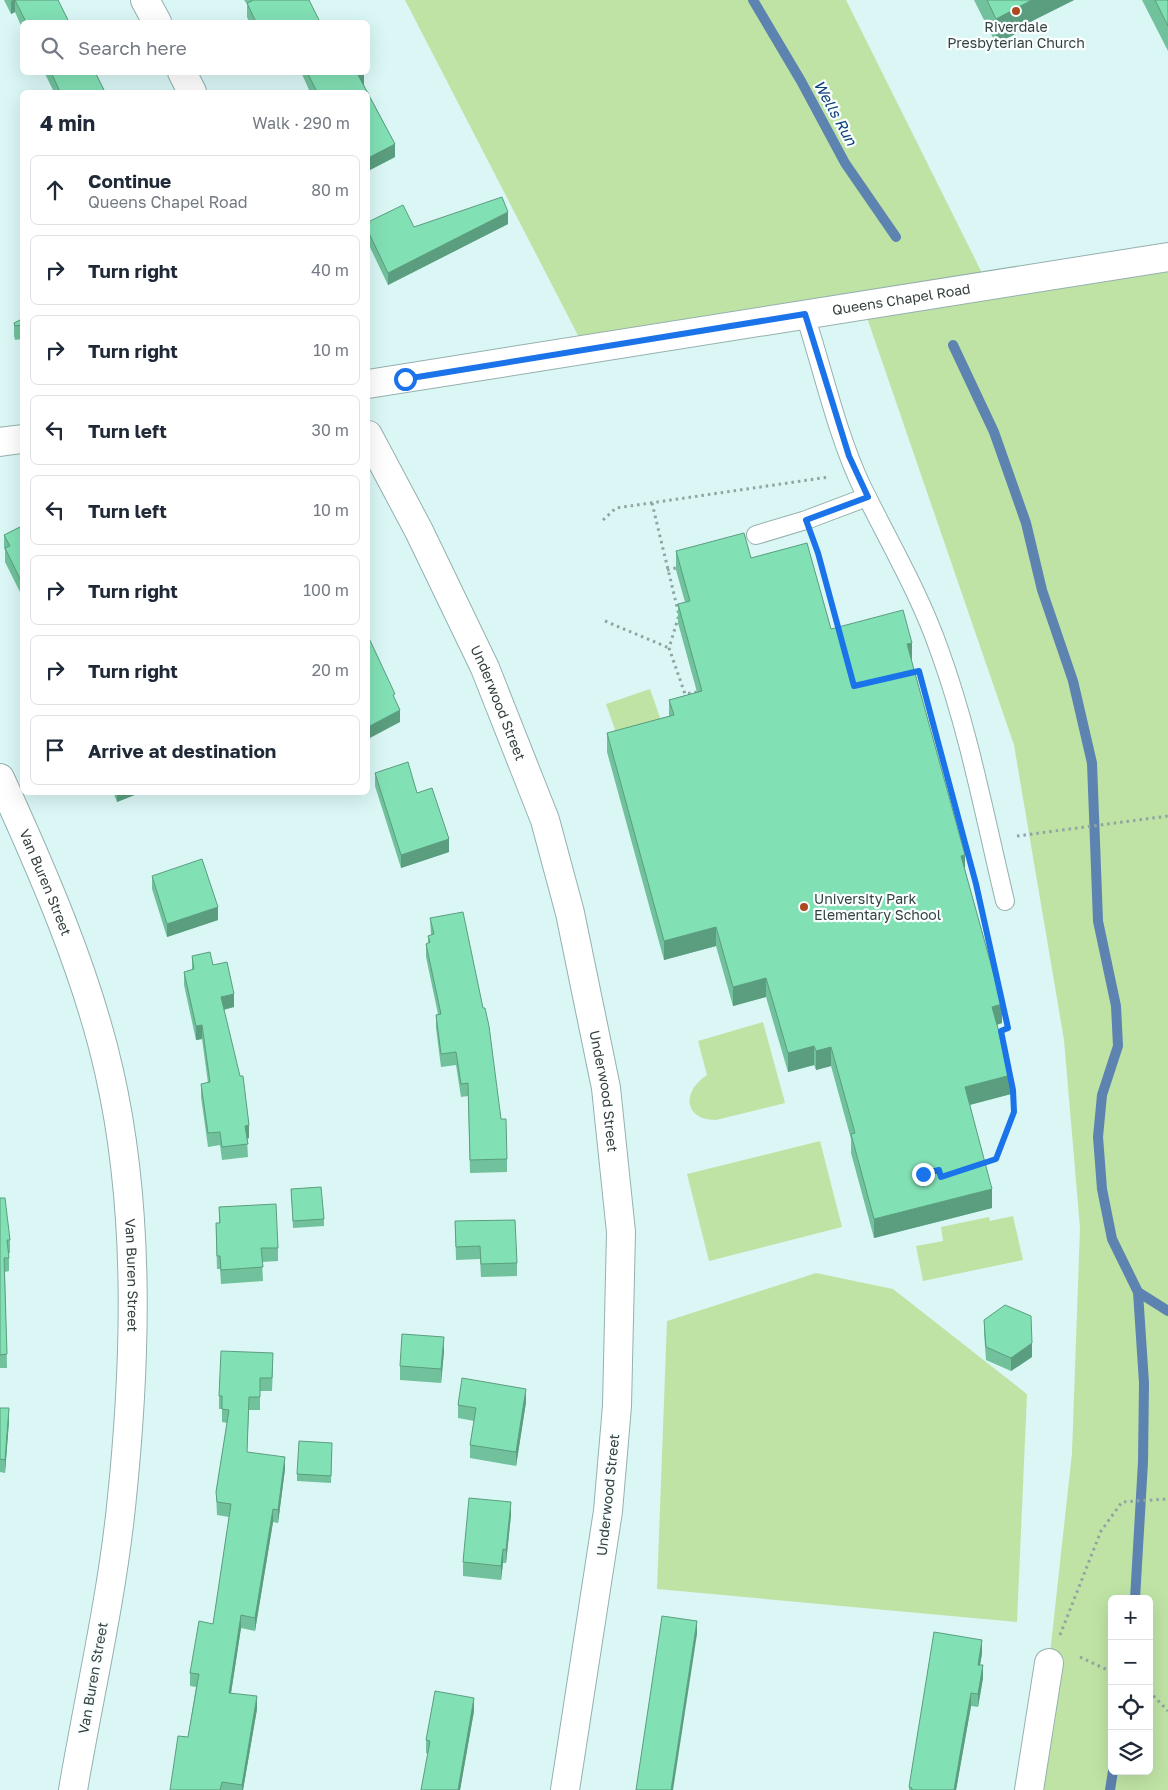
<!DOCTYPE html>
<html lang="en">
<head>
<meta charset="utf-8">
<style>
	body { margin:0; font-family:"Golos Text",sans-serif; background:#f2f2f3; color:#1f2937 }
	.controls { position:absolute; right:15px; bottom:15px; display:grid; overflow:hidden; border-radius:8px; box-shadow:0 5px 20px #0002 }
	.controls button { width:45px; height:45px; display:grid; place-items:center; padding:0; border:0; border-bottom:1px solid #e0e1e3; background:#fff; color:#1f2937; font:25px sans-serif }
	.stop { position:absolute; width:15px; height:15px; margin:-11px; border:4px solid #1a73e8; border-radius:50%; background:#fff }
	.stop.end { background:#1a73e8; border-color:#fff; box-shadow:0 1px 5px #0008 }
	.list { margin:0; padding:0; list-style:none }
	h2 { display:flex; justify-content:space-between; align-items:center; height:65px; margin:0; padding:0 20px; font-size:21px }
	h2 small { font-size:16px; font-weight:400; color:#747a83 }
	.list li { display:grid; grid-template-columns:32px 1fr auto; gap:15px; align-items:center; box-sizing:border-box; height:70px; margin:0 10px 10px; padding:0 10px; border:1px solid #e0e1e3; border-radius:8px }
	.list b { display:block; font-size:19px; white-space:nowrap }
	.list p { margin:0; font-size:16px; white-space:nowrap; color:#747a83 }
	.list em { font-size:16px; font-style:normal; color:#747a83 }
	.icon { flex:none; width:28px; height:28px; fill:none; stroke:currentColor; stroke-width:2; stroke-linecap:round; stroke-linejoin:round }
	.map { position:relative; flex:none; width:1168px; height:1790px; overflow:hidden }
	.search { position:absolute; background:#fff; box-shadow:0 5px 20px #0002; left:20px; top:20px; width:350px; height:55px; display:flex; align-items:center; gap:12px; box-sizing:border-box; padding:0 18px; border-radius:8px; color:#747a83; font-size:19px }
	.panel { position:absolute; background:#fff; box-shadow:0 5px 20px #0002; left:20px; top:90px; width:350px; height:705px; border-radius:8px }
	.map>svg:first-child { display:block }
	.green { fill:#bfe3a5; fill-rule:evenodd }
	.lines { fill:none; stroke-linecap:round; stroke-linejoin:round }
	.stream { stroke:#5d83b0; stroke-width:10 }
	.service-casing { stroke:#95b0af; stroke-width:20 }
	.minor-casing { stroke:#95b0af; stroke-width:30 }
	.path { stroke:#8fa4a3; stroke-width:3; stroke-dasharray:2.5 4; stroke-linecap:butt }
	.service { stroke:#fff; stroke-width:18 }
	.minor { stroke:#fff; stroke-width:28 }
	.wall { fill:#70c19c }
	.shaded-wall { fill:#5b9d7f }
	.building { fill:#82e0b5; stroke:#5b9d7f }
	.route { stroke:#1a73e8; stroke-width:6 }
	.poi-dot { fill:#ae481e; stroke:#f9fefe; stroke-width:2 }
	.labels { text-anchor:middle; stroke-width:4.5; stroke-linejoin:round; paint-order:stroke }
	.poi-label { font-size:14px; fill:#34403f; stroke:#f9fefe }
	.street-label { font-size:14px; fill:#34403f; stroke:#f9fefe }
	.water-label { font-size:15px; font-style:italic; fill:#0d407a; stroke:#f9fefe }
</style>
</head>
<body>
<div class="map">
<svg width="1168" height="1790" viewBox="0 0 1168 1790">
	<rect width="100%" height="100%" fill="#daf7f5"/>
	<g class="green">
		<path d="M405,0H846L988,285L1168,257V1790H1029L1049,1663L1072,1453L1080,1228L1064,1040L1014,745L863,306L585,349ZM1112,1599H1149V1771H1112Z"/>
		<path d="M650,689L663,726L619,741L606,704Z"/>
		<path d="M763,1022L785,1103L716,1120C683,1120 682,1091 707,1075L698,1041Z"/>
		<path d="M820,1141L842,1227L709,1261L687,1174Z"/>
		<path d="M1013,1216L1023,1260L923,1281L916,1246L943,1241L941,1227L989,1217L990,1221Z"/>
		<path d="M816,1273L893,1289L1027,1394L1017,1622L657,1589L667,1321Z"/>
	</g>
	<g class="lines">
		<g class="stream">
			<path d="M753,0L801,81L845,163L896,237"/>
			<path d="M953,345L994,432L1026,523L1042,590L1073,681L1092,763L1098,921L1116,1006L1118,1046L1102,1095L1098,1137L1102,1189L1112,1239L1138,1292L1168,1311"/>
			<path d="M1135,1599L1143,1462L1144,1383L1138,1292"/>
			<path d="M1110,1790L1113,1771"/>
		</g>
		<g class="service-casing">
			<g id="service">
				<path d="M805,315C823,370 837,435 862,487C889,542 920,594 940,652C969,732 985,818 1005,901"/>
				<path d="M756,535L806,520L867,497"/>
			</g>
		</g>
		<g class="minor-casing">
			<g id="minor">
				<path d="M145,0L157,22"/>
				<path d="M182,72L192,92"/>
				<path id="s1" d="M368,384L1168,257"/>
				<path id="s2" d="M368,435L419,531L485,668L545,820L570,913L606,1088L621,1232L617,1406L608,1511L565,1790"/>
				<path d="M0,442L22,439"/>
				<path id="s3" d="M0,778C42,870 87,973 109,1071C141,1211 136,1365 121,1507C111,1602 89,1696 73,1790"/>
				<path d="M1029,1790L1049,1663"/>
			</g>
		</g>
		<g class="path">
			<path d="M652,503L679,615L669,648L685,694L697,692"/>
			<path d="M603,520L616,508L829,477"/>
			<path d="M815,544L839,630"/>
			<path d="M667,570L680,567"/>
			<path d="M605,621L669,648"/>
			<path d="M1017,836L1168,816"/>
			<path d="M982,1164L996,1159L1014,1112L1013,1090L1001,1031L1008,1028L983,916"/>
			<path d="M1060,1635L1101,1531L1122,1502L1168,1499"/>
			<path d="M1080,1657L1112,1672"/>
			<path d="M1149,1691L1168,1711"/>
		</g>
		<use href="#service" class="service"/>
		<use href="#minor" class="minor"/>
	</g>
	<g class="wall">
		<path d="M4,0H58L69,22H22V28L15,12L11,14Z"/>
		<path d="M244,0H309L320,22H249L247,17V4Z"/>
		<path d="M974,0H1074L1032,21V25L996,44Z"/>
		<path d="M1142,0H1168V51Z"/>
		<path d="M44,72H95L105,92H54Z"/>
		<path d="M301,72H364V85L395,144V157L368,171V92H310Z"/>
		<path d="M368,222L414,227L508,224L388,285L368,243Z"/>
		<path d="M22,319V339L15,340L14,336V323Z"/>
		<path d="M22,526V596L5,562V550L4,548V535Z"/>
		<path d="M676,551L751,558L831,629L912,662L965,869L1002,1023L997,1025L1011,1094L970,1105L992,1208L874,1238L851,1153V1139L831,1066L816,1070L814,1065L788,1072L766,997L733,1006L716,946L664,960L607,752V733L669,716V700L697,692L678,623V604L685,602L676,570Z"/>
		<path d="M375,773L417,793L449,852L401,868L375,786Z"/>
		<path d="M113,792H142L117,802Z"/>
		<path d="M152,876L218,920L167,937L152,889Z"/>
		<path d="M430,918L501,1119L507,1159V1172L470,1173L468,1096L461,1097L456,1065L441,1067L436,1028V1015L438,1014L426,957V944L428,943V936L431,935Z"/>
		<path d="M192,956L213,965L234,1007L224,1010L249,1138L247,1139L248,1157L222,1160L220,1145L208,1147L201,1097V1084L208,1083L202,1039L196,1040L184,985V972L192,970Z"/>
		<path d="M291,1189L324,1219V1226L293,1228Z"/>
		<path d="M0,1198L10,1240V1253H9V1271L5,1272L7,1368H0Z"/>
		<path d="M219,1207L278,1248V1261L262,1262L263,1281L221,1284L220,1269H217L216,1236V1223H219Z"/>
		<path d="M455,1221L517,1263V1276L481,1277L480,1259L456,1260Z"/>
		<path d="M984,1320L1032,1357L1011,1371L986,1360L984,1333Z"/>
		<path d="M444,1351L441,1383L400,1380V1366Z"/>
		<path d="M273,1366L272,1391H260V1410H249L247,1452L285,1469L278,1523L273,1522L255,1631L241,1628L231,1693L257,1709L243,1790H170L188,1737L196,1687L190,1686V1673L213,1624L229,1517L217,1515L216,1492L227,1423L222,1422V1409H219V1396Z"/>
		<path d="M526,1402L516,1466L470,1458V1445L474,1421L458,1418V1405Z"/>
		<path d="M0,1408L9,1421L5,1473L0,1472Z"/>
		<path d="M332,1450L331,1483L297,1481V1474Z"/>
		<path d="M511,1515L506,1563H503L501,1580L463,1576V1562Z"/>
		<path d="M982,1653L980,1665L983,1678L978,1707L971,1706L956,1790H909V1787Z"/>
		<path d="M474,1711L460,1790H421L428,1754L426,1753V1740Z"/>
	</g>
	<g class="shaded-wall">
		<path d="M13,0H15V12L11,14V1Z"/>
		<path d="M1031,0H1074L1032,21V25L996,44V19Z"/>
		<path d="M364,72V85L358,75Z"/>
		<path d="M395,144V157L368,171V158Z"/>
		<path d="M508,212V224L388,285V273Z"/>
		<path d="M912,643V662L907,644Z"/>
		<path d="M400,710V722L368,739V727Z"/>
		<path d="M117,792H142L117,802Z"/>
		<path d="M449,839V852L401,868V855Z"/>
		<path d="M965,855V874L961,856Z"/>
		<path d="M218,907V920L167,937V924Z"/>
		<path d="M716,927V946L664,960V941Z"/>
		<path d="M766,978V997L733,1006V987Z"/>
		<path d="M234,994V1007L221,1010V997Z"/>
		<path d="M1002,1004V1023L992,1026V1007Z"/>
		<path d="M202,1025V1039L196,1040V1026Z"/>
		<path d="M814,1046V1065L788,1072V1053Z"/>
		<path d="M831,1047V1066L816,1070V1051Z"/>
		<path d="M1011,1075V1094L965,1106V1087Z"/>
		<path d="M249,1125V1138L245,1139V1126Z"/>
		<path d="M992,1189V1208L874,1238V1219Z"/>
		<path d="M444,1337V1351L441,1383V1369Z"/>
		<path d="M1032,1343V1357L1011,1371V1358Z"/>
		<path d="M526,1389V1402L516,1466V1452Z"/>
		<path d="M9,1408V1421L5,1473V1460Z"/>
		<path d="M285,1457V1469L278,1523V1510Z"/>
		<path d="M511,1502V1515L506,1563V1550Z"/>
		<path d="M273,1509V1522L255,1631V1618Z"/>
		<path d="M503,1549V1563L501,1580V1566Z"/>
		<path d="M241,1615V1628L229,1706V1693Z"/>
		<path d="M697,1621V1634L673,1790H671Z"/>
		<path d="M982,1640V1653L978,1678V1665Z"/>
		<path d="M983,1665V1678L978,1707V1694Z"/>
		<path d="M971,1693V1706L956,1790H954L960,1755Z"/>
		<path d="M257,1696V1709L243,1790H242V1785Z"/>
		<path d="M474,1698V1711L460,1790H458Z"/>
	</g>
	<g class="building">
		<path d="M15,0H58L69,22H26Z"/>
		<path d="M252,0H309L320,22H256L247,3L252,1Z"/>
		<path d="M987,0H1032L996,19Z"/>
		<path d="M1155,0H1168V26Z"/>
		<path d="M51,72H95L105,92H60Z"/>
		<path d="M307,72H363L358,75L395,144L368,158V92H317Z"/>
		<path d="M502,197L508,212L388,273L368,231V222L403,205L414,227Z"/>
		<path d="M22,319V325L15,326L14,323Z"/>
		<path d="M22,526V583L5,548L10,546L4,535Z"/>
		<path d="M744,533L751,558L807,543L831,629L903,610L912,643L907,644L965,855L961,856L1002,1004L992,1007L1011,1075L965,1087L992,1189L874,1219L851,1134L855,1133L831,1047L816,1051L814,1046L788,1053L766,978L733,987L716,927L664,941L607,733L674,715L669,700L702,691L678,604L690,601L676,551Z"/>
		<path d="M368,636L395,694L393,695L400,710L368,727Z"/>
		<path d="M408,762L417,793L432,788L449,839L401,855L375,773Z"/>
		<path d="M202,859L218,907L167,924L152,876Z"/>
		<path d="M463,912L483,1008H485L489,1026L501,1119H506L507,1159L470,1160L468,1083L461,1084L456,1052L441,1054L436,1015L441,1014L426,944L430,942L428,936L434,934L430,918Z"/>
		<path d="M210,952L213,965L227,962L234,994L221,997L240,1076H243L249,1125L245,1126L248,1144L222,1147L220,1132L208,1133L201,1084L210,1082L202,1025L196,1026L184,972L194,969L192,956Z"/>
		<path d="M321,1187L324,1219L293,1221L291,1189Z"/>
		<path d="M0,1198H5L10,1240H7L9,1258H4L7,1354L0,1355Z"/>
		<path d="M276,1204L278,1248H261L263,1267L221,1270L220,1256H217L216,1223H220L219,1207Z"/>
		<path d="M515,1220L517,1263L481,1264L480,1246L456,1247L455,1221Z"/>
		<path d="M1005,1305L1031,1316L1032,1343L1011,1358L986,1347L984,1320Z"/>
		<path d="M402,1334L444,1337L441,1369L400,1366Z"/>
		<path d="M221,1351L273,1353L272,1378H260V1397H249L247,1452L285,1457L278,1510L273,1509L255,1618L241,1615L229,1693L257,1696L242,1785L222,1782L220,1790H170L178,1736L188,1737L199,1674L190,1673L199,1621L213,1624L231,1504L217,1502L216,1492L229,1410L222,1409V1396H219Z"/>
		<path d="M462,1378L526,1389L516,1452L470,1445L476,1408L458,1405Z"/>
		<path d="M0,1408H9L5,1460L0,1459Z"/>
		<path d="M299,1441L332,1443L331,1476L297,1474Z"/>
		<path d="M469,1498L511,1502L506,1550L503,1549L501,1566L463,1562Z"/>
		<path d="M662,1616L697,1621L671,1790H636Z"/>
		<path d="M934,1632L982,1640L978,1665H983L978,1694L971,1693L960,1755L954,1790H912V1788L909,1787Z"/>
		<path d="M435,1691L474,1698L458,1790H421L430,1741L426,1740Z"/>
	</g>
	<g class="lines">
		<path class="route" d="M405,379L805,314L849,456L868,497L806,520L818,553L854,686L919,671L976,884L1008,1028L1001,1031L1013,1090L1014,1112L996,1159L941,1177L939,1170L923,1174"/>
	</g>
	<g class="poi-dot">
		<circle cx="1016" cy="11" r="5"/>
		<circle cx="804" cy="907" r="5"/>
	</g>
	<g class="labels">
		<g class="poi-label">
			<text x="1016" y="32">Riverdale<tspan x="1016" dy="16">Presbyterian Church</tspan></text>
			<text x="814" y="904" text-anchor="start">University Park<tspan x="814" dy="16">Elementary School</tspan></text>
		</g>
		<g class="street-label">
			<text dy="5" stroke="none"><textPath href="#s1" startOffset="540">Queens Chapel Road</textPath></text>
			<text dy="5" stroke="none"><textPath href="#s2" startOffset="298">Underwood Street</textPath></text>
			<text dy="5" stroke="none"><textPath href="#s3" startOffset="114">Van Buren Street</textPath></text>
			<text dy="5" stroke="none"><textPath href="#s2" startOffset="702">Underwood Street</textPath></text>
			<text dy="5" stroke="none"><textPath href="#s3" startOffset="519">Van Buren Street</textPath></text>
			<text transform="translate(608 1495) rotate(-84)" y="5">Underwood Street</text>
			<text transform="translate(93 1678) rotate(-80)" y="5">Van Buren Street</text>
		</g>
		<g class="water-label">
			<text transform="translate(835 113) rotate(61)" y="5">Wells Run</text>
		</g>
	</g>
</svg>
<div class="controls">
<button>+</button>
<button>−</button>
<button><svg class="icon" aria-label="locate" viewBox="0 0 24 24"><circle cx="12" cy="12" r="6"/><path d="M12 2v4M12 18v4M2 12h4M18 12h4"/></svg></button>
<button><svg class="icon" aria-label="layers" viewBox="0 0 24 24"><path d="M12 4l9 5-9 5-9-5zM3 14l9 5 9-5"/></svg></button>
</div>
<div class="stop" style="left:405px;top:379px"></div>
<div class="stop end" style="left:923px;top:1174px"></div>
<div class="search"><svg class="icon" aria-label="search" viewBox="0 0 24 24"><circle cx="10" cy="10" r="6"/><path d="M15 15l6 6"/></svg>Search here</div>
<section class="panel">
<h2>4 min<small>Walk · 290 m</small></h2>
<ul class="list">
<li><svg class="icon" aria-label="ahead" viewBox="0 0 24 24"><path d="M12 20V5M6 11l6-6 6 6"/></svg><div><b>Continue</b><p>Queens Chapel Road</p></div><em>80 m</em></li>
<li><svg class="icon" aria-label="right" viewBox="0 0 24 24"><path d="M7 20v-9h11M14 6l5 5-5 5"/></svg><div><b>Turn right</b></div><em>40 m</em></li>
<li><svg class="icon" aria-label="right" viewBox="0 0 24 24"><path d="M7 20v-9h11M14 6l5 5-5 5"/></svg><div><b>Turn right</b></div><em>10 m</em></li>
<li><svg class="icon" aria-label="left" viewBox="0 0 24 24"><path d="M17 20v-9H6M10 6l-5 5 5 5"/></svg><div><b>Turn left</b></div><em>30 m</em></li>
<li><svg class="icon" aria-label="left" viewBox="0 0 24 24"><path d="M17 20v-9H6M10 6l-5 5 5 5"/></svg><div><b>Turn left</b></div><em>10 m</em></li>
<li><svg class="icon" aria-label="right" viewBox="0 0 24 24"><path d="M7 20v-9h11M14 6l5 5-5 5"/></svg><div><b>Turn right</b></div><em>100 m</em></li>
<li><svg class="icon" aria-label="right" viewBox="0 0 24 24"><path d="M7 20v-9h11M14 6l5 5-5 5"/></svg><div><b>Turn right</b></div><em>20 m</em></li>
<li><svg class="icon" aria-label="arrive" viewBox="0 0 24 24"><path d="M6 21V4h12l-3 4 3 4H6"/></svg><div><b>Arrive at destination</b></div></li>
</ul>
</section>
</div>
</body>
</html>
